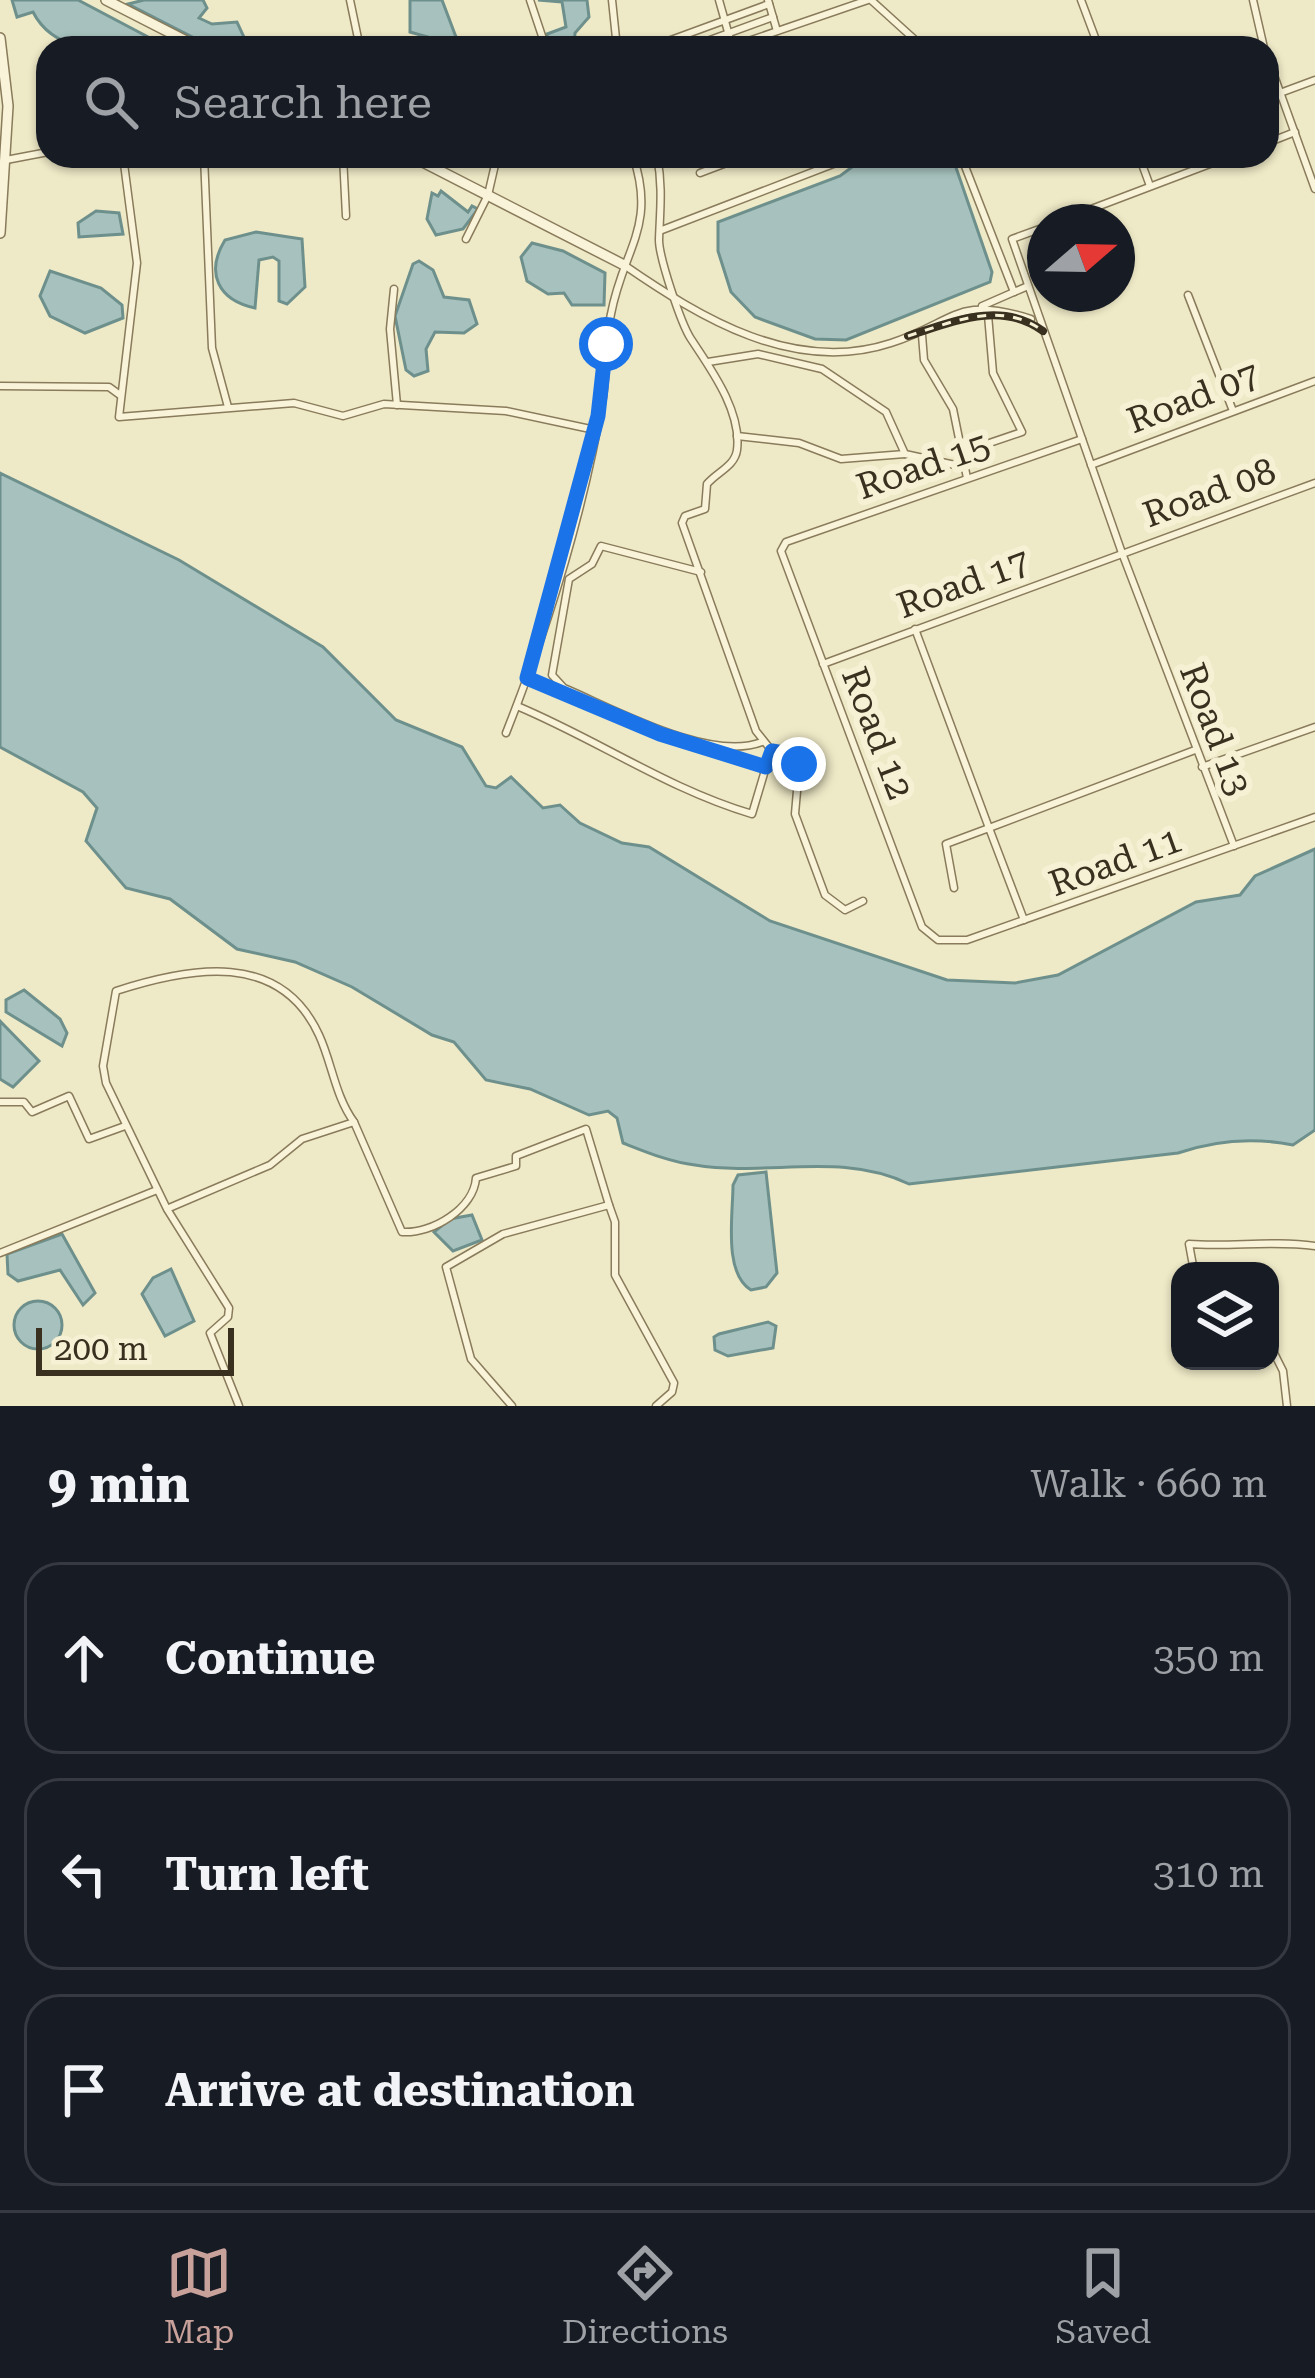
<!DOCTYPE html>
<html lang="en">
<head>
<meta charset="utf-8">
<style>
	body { margin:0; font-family:"Roboto Serif",serif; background:#20242c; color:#f1f3f6 }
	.controls { position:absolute; right:36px; bottom:36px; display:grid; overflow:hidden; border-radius:24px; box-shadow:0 3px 9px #0004 }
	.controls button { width:108px; height:108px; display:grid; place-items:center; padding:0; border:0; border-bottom:3px solid #363941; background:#171b24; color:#f1f3f6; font:60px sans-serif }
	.compass { position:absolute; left:1027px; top:204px; width:108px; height:108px; border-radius:50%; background:#171b24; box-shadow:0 3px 9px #0004; rotate:70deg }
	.scale { position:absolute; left:36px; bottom:30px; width:198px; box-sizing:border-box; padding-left:12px; border:6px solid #3a301f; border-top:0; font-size:33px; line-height:42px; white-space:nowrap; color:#3a301f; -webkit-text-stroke:9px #f6f1d5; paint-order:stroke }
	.stop { position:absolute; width:36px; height:36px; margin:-27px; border:9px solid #1a73e8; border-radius:50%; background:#fff }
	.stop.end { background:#1a73e8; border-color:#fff; box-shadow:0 3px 12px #0008 }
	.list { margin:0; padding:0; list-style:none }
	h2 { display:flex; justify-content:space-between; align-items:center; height:156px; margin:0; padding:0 48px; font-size:51px }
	h2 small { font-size:39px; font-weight:400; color:#9ea1a6 }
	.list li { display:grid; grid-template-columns:78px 1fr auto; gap:36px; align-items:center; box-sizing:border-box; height:192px; margin:0 24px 24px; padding:0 24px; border:3px solid #363941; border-radius:36px }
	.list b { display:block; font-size:45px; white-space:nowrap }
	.list em { font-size:39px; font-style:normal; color:#9ea1a6 }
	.icon { flex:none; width:66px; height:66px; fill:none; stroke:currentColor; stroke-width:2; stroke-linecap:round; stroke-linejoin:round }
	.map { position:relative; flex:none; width:1315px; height:1406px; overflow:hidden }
	.search { position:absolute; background:#171b24; box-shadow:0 3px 9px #0004; left:36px; right:36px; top:36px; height:132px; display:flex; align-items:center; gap:30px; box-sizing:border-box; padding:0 42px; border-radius:36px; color:#9ea1a6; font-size:45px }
	.sheet { height:804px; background:#171b24 }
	nav { display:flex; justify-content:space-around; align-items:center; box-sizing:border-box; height:168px; border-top:3px solid #363941; background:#171b24; font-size:33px; color:#9ea1a6 }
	nav a { display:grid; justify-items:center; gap:6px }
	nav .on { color:#c9a19b }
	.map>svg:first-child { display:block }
	.water { fill:#a7c2be; stroke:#6e908d; stroke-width:3 }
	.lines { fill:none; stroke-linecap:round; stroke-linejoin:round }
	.minor-casing { stroke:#897b5b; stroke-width:9 }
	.tertiary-casing { stroke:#897b5b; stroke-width:12 }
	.minor { stroke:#f9f4d9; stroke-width:6 }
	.tertiary { stroke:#f9f4d9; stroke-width:9 }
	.rail-casing { stroke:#3a301f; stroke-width:8 }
	.rail { stroke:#f6f1d5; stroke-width:3; stroke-dasharray:9; stroke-linecap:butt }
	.route { stroke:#1a73e8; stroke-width:15 }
	.labels { text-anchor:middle; stroke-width:12; stroke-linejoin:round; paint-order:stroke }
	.street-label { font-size:36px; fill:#3a301f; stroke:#f6f1d5 }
</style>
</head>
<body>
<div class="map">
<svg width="1315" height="1406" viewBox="0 0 1315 1406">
	<rect width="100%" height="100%" fill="#eee9c6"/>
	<g class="water">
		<path d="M12,0H78L169,48C121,48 58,61 33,12L17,17Z"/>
		<path d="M144,0H203L207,8L199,18L212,24L237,22L249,48L210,46L128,4Z"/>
		<path d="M410,0H442L456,37L482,48H435L428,37L410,32Z"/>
		<path d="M538,0H587L589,17L575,33L574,48H549L547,34L566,27L562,2Z"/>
		<path d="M867,156H952L992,272L990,282L846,340L815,339L755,317L731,292L718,251V222L840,176Z"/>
		<path d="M441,191L468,212L472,206L478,209L463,229L436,235L427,219L432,193L438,196Z"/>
		<path d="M96,211L119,213L123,234L79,237L78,223Z"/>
		<path d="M256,232L302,239L305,287L287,304L279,301V261L273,257L259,260L255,308C218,300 205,273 225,240Z"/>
		<path d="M532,243L563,251L605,273L604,305H572L564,293L548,294L527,281L521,257Z"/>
		<path d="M419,261L433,270L444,297L469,300L477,324L464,333L435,332L426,349L428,371L414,376L406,370L395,316L413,264Z"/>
		<path d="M50,271L101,288L122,305L123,318L85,333L50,316L40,296Z"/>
		<path d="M0,473L179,560L323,647L396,720L462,747L486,786L496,788L511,777L543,808L560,805L580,823L622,843L649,847L770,921L947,980L1015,983L1058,975L1196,902L1240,895L1255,876L1315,849V1130L1293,1145C1253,1137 1216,1140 1178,1153L909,1184C840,1151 768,1177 695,1165C670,1162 646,1152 623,1143L617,1118L608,1111L589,1115L530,1089L486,1080L454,1042L432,1035L352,987L295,962L237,949L170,899L126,888L86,841L97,808L83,792L0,747Z"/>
		<path d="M24,990L60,1019L67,1033L62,1046L6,1012V1000Z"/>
		<path d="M0,1021L39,1061L13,1087L0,1079Z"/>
		<path d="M766,1172L777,1273L766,1287L751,1290C723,1273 733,1215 733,1185L738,1175Z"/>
		<path d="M472,1215L482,1240L453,1251L434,1232L450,1219Z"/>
		<path d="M62,1234L95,1293L83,1305L60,1270L18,1281L8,1274L7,1254Z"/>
		<path d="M171,1269L194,1321L165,1336L142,1294L153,1278Z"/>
		<circle cx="38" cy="1325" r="24"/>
		<path d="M768,1322L776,1326L773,1348L728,1356L715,1350L714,1337L719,1334Z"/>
	</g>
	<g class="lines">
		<g class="minor-casing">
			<g id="minor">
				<path d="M350,0L360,48"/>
				<path d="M530,0L546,48"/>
				<path d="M612,0L617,48"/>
				<path d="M719,0L732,46"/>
				<path d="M768,0L777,31"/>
				<path d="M871,0L924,48"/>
				<path d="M1081,0L1099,48"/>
				<path d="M1253,0L1264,48"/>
				<path d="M649,48L769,4"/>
				<path d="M688,48L773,17"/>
				<path d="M728,48L868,0"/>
				<path d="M1267,56L1315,189"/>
				<path d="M1280,93L1315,80"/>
				<path d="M1267,143L1295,132"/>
				<path d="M123,156L137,263L119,417L294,403L343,416L384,404L506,411L595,430"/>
				<path d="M204,156L212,348L228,407"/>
				<path d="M343,156L346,216"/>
				<path d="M657,156C663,187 660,210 659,240C659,257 681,324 691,339C710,368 742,411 737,450C735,466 717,472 707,484L705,509L685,516L682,523L756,731L772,751L800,756"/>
				<path d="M961,156L1014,292L1028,286"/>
				<path d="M1139,156L1150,186"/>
				<path d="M6,160L48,152"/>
				<path d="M700,173L745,156"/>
				<path d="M1057,222L1231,156"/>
				<path d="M1045,227L1012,239L1122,553L1234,846"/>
				<path d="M662,230L854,156"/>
				<path d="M466,239L488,195L497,156"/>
				<path d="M624,265C701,318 794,375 891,343C956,322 955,295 1031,319"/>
				<path d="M394,289L390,329L397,405"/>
				<path d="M1188,295L1233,411"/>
				<path d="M922,335L924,360L953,409L967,478"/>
				<path d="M708,362L758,354L822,369L886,412L905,454L964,467"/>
				<path d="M0,386L109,387L120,395"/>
				<path d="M737,436L799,443L841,459L905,454"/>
				<path d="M1082,439L786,542L781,551L922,927L938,940H967L1315,817"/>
				<path d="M960,453L1022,432L993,373L988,315L982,306L1014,292"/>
				<path d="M1091,465L1315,381"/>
				<path d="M701,572L601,546L592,564L569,579L552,675L564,688C616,710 709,762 762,742"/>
				<path d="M915,629L989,828L1195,750"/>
				<path d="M823,664L1315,483"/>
				<path d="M527,678L660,734L766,767L772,751"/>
				<path d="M517,706C598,740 668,789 752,814L766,767"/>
				<path d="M506,733C548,627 584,509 603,397C607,369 605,341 611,314C623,249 657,227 633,156"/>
				<path d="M800,757L795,814L825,895L845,910L863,901"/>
				<path d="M1202,767L1315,727"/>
				<path d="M954,888L946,844L989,828L1024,920"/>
				<path d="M0,1102H24L32,1112L69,1096L89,1139L125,1126"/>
				<path d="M169,1208L270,1165L302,1139L354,1122L402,1232C433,1234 474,1208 476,1178L516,1166V1156L586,1129L609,1205"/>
				<path d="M0,1253L157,1190"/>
				<path d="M1194,1271L1189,1244C1232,1247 1273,1240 1315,1246"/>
				<path d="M1270,1345L1283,1371L1287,1406"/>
				<path d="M239,1406L210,1333L228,1317L229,1308L167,1209L106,1083L103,1066L116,991C190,967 280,950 319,1035C332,1063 335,1096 354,1122"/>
				<path d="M512,1406L471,1359L446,1267L503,1234L609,1205L615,1222V1275L674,1383L672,1392L656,1406"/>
			</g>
		</g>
		<g class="tertiary-casing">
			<g id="tertiary">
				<path d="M106,0L200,48"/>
				<path d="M0,38L8,106L0,233"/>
				<path d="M411,156L624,265"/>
			</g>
		</g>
		<use href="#minor" class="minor"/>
		<use href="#tertiary" class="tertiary"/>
		<g class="rail-casing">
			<path id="rail" d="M908,336C952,322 1001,300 1043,331"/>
		</g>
		<use href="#rail" class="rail"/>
	</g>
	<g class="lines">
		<path class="route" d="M606,344L598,416L527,678L660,734L766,767L772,751L800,756L799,764"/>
	</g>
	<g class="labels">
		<g class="street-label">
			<text transform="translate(1193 397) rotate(-21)" y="13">Road 07</text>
			<text transform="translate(923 465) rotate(-19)" y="13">Road 15</text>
			<text transform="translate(1209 492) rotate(-20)" y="13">Road 08</text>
			<text transform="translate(963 583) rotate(-20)" y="13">Road 17</text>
			<text transform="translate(1216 729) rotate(69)" y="13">Road 13</text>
			<text transform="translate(878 733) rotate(69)" y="13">Road 12</text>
			<text transform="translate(1115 861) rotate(-20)" y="13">Road 11</text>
		</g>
	</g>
</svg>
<div class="controls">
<button><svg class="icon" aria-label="layers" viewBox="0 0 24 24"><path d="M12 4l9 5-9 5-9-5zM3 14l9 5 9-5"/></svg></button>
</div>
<svg class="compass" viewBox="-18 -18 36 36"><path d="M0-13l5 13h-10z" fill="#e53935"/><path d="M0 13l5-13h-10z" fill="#9ea1a6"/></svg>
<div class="scale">200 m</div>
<div class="stop" style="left:606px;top:344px"></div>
<div class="stop end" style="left:799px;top:764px"></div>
<div class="search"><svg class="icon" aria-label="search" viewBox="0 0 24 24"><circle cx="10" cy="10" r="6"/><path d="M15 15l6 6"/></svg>Search here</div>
</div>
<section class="sheet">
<h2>9 min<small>Walk · 660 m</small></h2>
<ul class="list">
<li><svg class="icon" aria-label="ahead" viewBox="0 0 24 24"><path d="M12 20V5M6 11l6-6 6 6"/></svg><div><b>Continue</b></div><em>350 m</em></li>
<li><svg class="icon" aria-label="left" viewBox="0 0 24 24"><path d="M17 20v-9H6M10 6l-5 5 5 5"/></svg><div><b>Turn left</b></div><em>310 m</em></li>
<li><svg class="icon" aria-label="arrive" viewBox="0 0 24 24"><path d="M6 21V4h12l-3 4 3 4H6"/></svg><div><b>Arrive at destination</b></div></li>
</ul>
</section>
<nav>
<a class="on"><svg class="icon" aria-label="map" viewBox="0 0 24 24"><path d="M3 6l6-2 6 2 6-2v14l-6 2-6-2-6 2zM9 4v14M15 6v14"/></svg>Map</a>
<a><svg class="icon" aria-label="directions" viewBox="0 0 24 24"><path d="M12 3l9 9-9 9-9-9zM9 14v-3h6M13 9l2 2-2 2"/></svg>Directions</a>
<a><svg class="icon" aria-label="saved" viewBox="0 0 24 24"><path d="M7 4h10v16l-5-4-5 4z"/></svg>Saved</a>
</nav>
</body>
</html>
